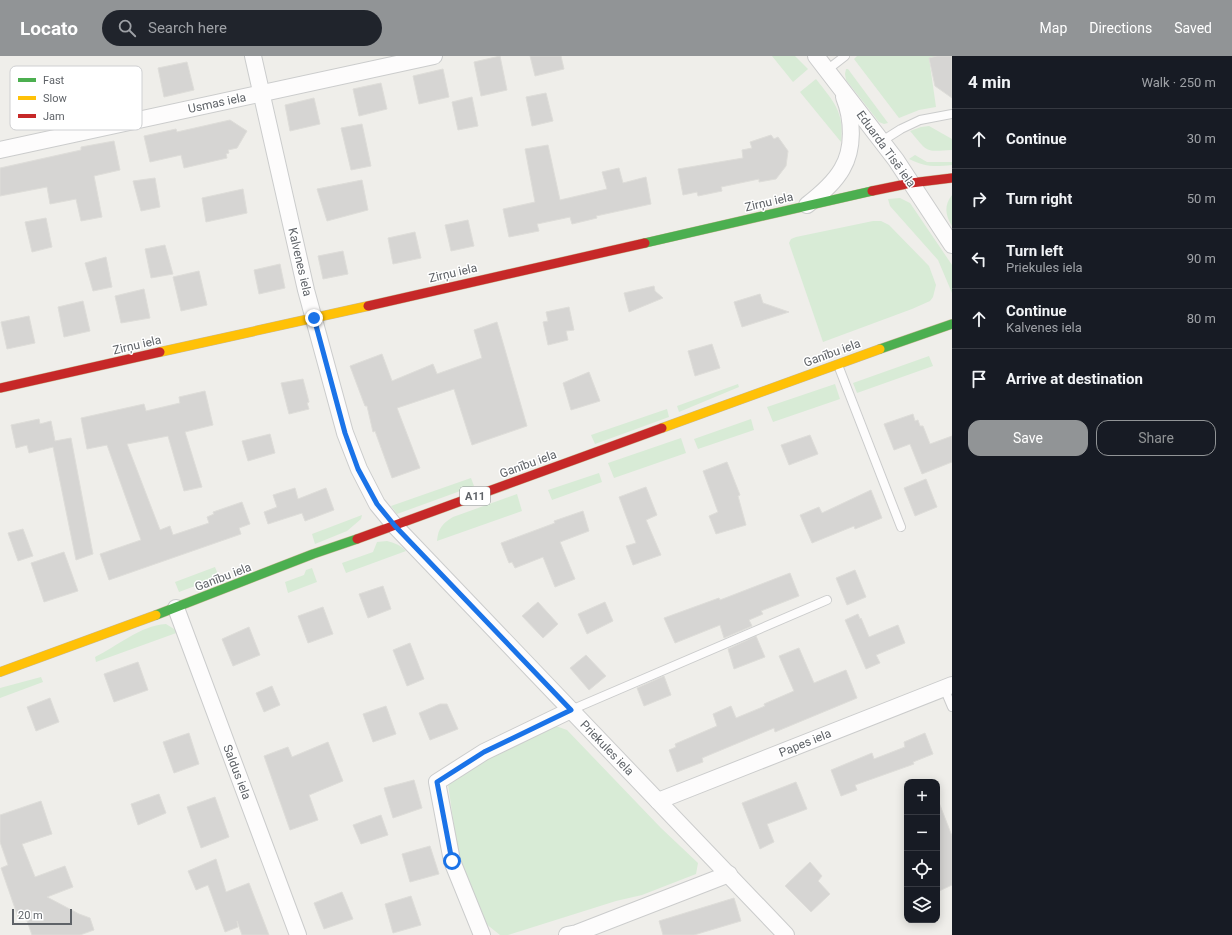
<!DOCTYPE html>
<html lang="en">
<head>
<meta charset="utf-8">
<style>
	body { margin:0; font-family:Roboto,sans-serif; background:#20242c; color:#f1f3f6 }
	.controls { position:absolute; right:12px; bottom:12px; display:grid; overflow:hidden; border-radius:8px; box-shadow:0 2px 10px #0003 }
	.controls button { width:36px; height:36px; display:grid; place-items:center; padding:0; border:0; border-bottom:1px solid #363941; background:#171b24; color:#f1f3f6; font:20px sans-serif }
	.scale { position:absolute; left:12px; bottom:10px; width:60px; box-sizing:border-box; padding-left:4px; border:2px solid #5f6368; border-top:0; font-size:11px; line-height:14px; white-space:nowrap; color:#5f6368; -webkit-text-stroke:3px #fff; paint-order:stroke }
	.stop { position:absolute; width:12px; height:12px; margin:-9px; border:3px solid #1a73e8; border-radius:50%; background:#fff }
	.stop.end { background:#1a73e8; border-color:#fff; box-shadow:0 1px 4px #0008 }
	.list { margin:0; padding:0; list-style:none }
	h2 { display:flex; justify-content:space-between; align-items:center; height:52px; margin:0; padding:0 16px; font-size:17px }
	h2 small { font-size:13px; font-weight:400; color:#9ea1a6 }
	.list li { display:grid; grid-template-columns:26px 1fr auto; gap:12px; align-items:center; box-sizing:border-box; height:60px; padding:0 16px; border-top:1px solid #363941 }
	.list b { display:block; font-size:15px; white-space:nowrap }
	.list p { margin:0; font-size:13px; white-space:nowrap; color:#9ea1a6 }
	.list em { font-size:13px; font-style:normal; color:#9ea1a6 }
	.actions { display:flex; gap:8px; padding:12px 16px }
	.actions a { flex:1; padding:9px 0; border:1px solid #919496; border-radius:12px; text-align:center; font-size:14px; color:#919496 }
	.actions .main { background:#919496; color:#fff }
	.icon { flex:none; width:22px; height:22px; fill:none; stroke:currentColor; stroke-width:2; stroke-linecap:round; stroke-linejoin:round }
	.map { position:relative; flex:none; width:952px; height:879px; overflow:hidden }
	header { display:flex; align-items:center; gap:24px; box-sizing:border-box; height:56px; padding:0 20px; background:#919496; color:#fff }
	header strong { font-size:19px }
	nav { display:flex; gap:22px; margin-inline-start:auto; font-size:14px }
	.search { width:280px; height:36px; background:#20242c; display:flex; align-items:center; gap:10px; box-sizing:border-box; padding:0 14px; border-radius:22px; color:#9ea1a6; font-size:15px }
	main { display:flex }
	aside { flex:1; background:#171b24 }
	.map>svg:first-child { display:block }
	.green { fill:#d8ebd6 }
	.building { fill:#d6d5d3; stroke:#deddd9 }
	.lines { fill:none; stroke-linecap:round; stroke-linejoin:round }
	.lane-casing { stroke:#cbcccc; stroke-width:10 }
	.street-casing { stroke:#cbcccc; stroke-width:18 }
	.fast-casing { stroke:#c8b996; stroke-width:10 }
	.slow-casing { stroke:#c8b996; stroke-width:10 }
	.jam-casing { stroke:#c8b996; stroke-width:10 }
	.lane { stroke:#fdfcfc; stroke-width:8 }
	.street { stroke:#fdfcfc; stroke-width:16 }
	.fast { stroke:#4caf50; stroke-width:9 }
	.slow { stroke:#ffc107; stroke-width:9 }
	.jam { stroke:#c62828; stroke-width:9 }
	.route { stroke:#1a73e8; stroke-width:5 }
	.labels { text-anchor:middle; stroke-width:3; stroke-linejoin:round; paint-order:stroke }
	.shield { fill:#fff; stroke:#8f9295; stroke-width:1 }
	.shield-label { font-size:11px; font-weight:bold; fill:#5f6368 }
	.street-label { font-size:12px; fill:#5f6368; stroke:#fff }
	.key { fill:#fff; stroke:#cfd0d2; stroke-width:1 }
	.key-label { font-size:11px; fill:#5f6368 }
</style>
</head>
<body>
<header>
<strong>Locato</strong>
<div class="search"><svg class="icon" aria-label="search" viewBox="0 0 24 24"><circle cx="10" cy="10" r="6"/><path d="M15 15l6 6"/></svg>Search here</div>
<nav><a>Map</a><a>Directions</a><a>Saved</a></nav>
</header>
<main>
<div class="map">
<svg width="952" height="879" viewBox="0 0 952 879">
	<rect width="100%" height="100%" fill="#efeeea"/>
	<g class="green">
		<path d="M772,0H795L808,13L793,26Z"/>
		<path d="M857,0H937L929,2L936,51L919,54L899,62L854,3Z"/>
		<path d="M846,13H848L888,67L884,68L879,66L846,24L845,18Z"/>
		<path d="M816,23C833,45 845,56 841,86L800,36Z"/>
		<path d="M929,70L952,83V94C924,96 928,96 910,75L921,71Z"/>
		<path d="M915,99L927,106H952V109C934,111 925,111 909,103Z"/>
		<path d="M952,139V170C945,159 944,149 952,139Z"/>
		<path d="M900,142L910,147L952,209V237L938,204L890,150L888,143Z"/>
		<path d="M873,165H881L889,169L929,210L936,229L933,241L930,245L912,253L823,286L789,187L791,183L796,181Z"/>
		<path d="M929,300L933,310L857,337L853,327Z"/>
		<path d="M738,328L739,331L679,356L677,350Z"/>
		<path d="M835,328L840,343L773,366L767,351Z"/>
		<path d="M667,353L669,361L595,388L591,379Z"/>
		<path d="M751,363L754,374L698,393L694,383Z"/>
		<path d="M681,382L686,397L614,422L608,407Z"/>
		<path d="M599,417L602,426L552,444L548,434Z"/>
		<path d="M471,422L474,430L397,458L391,450Z"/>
		<path d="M517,438L522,455L437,485C438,472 443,467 453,461Z"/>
		<path d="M362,459L361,463L347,475L315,488L312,478Z"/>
		<path d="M387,485C394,487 401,489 406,495L346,517L342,507L373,496L377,486Z"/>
		<path d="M215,511L219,521L179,536L175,526Z"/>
		<path d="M312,512L317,526L288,537L285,526L304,519L306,514Z"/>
		<path d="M166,568L179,576L96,606L95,601C118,590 139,570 166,568Z"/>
		<path d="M41,621L43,626L0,642V632Z"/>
		<path d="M553,669L567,674L661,772L698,807L696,818L642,839L616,845L508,879H500L485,867L458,798L448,728L493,699Z"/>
	</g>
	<g class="building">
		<path d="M500,0L507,34L481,40L474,6Z"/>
		<path d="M530,0H561L564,13L535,20Z"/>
		<path d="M937,0H952V42L935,30L929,2Z"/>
		<path d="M187,6L194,34L164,41L158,12Z"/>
		<path d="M443,13L449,41L419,48L413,20Z"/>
		<path d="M381,27L387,53L359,60L353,33Z"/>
		<path d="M546,37L553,65L532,70L526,41Z"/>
		<path d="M472,41L478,70L458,74L452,46Z"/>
		<path d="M314,42L320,68L290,75L285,49Z"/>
		<path d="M230,64L247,75L237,92L228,94L229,97L226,98L227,102L184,112L181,99L150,106L144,80L176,73L177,76Z"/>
		<path d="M362,68L371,110L351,114L341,72Z"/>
		<path d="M771,79L774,83L778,81L788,95L786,110L776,123L759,126V123L721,131L722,135L698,140L697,136L683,139L678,113L743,102L742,94L752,92L750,86Z"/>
		<path d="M114,85L120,114L94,120L102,161L81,165L76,143L50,148L47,131L0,140V112L81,94V91Z"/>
		<path d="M548,89L560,144L607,133L602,116L619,112L623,127L646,121L651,148L596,160L597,162L572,168L570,161L537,168L539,175L509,181L503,153L535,146L525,93Z"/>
		<path d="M155,122L160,151L141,155L133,125Z"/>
		<path d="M362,124L368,154L327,165L317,133Z"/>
		<path d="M243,133L247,157L206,166L202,142Z"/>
		<path d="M46,162L52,191L32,196L25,166Z"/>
		<path d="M468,164L474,190L451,195L445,169Z"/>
		<path d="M415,176L421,202L393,208L388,182Z"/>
		<path d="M165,189L173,218L151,222L145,193Z"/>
		<path d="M343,195L348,218L323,223L318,200Z"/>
		<path d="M106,201L112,231L93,235L85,207Z"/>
		<path d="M280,208L285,232L259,238L254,214Z"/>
		<path d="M199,215L207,249L181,255L173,221Z"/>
		<path d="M654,230L655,235L663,242L629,256L624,237Z"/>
		<path d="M144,233L150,262L121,267L115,240Z"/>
		<path d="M760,238L763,247L789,256L742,271L734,246Z"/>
		<path d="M83,245L90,275L64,281L58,251Z"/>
		<path d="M569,251L574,274L566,275L568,284L548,289L543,266L548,265L546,256Z"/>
		<path d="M29,260L35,287L7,293L1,266Z"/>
		<path d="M497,266L527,370L472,389L454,333L397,352L420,412L392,422L375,375L373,376L367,350H365L350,310L382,298L392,325L433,308L437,318L482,302L474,274Z"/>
		<path d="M712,288L720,312L695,320L688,295Z"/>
		<path d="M589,316L600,345L571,354L563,327Z"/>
		<path d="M303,323L309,346L307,347L309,353L289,358L281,327Z"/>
		<path d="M205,335L213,369L185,376L202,431L184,435L168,380L127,388L160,474L170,470L173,479L209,467L207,461L214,458L213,456L242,446L250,468L239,472L241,478L109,524L100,498L141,484L107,389L87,393L81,362L144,348L146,355L180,347L179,341Z"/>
		<path d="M913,358L915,365L918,364L920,370H923L930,388L952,380V406L922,418L910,388L894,394L884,368Z"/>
		<path d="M39,363L40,368L51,365L55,385L71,382L93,498L76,504L53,391L29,397L27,389L16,392L11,369Z"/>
		<path d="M270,378L275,397L248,405L242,385Z"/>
		<path d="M810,379L818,398L789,409L781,389Z"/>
		<path d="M727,406L740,439L738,440L746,469L716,478L709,460L718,456L703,415Z"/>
		<path d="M926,423L937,451L915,460L904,432Z"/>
		<path d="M646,431L657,459L646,464L661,499L633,509L626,490L636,487L619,441Z"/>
		<path d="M295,432L298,443L326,432L334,454L305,465L302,457L268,468L264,456L277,451L273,439Z"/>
		<path d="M871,434L882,462L855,473L854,470L812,487L800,459L819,451L822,457Z"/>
		<path d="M583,455L589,475L560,486L575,523L555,531L543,501L515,512L512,506L509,507L501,487L555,467L554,465Z"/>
		<path d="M23,473L33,500L18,505L8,477Z"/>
		<path d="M64,496L78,535L44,546L31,507Z"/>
		<path d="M855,514L866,541L847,549L836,522Z"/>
		<path d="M790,517L799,540L761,555L763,558L749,564L752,570L724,582L720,569L675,587L664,562L719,542L720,544Z"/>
		<path d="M383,530L391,553L368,562L359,538Z"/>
		<path d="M538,546L558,568L543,582L522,560Z"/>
		<path d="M605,546L613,565L587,578L578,558Z"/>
		<path d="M323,551L333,578L308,587L298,560Z"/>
		<path d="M858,558L860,563L861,562L869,581L898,569L905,587L876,599L880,607L866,613L845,564Z"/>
		<path d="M249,571L260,599L233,610L222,583Z"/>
		<path d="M756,580L765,601L734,613L728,593Z"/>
		<path d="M410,587L424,623L407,630L393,594Z"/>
		<path d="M799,592L814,627L846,614L857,642L775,676L774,672L702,702L703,706L677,716L669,694L676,691L675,688L717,670L713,658L731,650L736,662L765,650L764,648L794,635L779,600Z"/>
		<path d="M586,599L606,620L589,634L570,612Z"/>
		<path d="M138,606L148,634L114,646L104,618Z"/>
		<path d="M664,620L671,639L644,650L637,632Z"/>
		<path d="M272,630L280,649L264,656L256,637Z"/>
		<path d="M50,642L59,666L36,675L27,651Z"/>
		<path d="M440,648H447L458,673L430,684L419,657Z"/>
		<path d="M386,650L396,678L373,686L363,658Z"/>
		<path d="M189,677L199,708L174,717L163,686Z"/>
		<path d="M925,677L933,698L913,706L914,708L855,729L857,734L841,740L831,714L872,697L874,703L905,691L904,686Z"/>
		<path d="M328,686L343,725L309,739L318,764L290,774L264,700L288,691L292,701Z"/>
		<path d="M414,724L422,752L393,762L384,732Z"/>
		<path d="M796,726L807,753L767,768L774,786L760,793L742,747Z"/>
		<path d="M159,738L166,757L138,769L131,748Z"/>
		<path d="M215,741L229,781L201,792L187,751Z"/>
		<path d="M938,744L952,780V829L937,836V745Z"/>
		<path d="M41,745L52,778L22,788L35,821L65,810L73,831L47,841L79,858L90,862L94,874L80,879H32L26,862L19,864L1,812L8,809L0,786V759Z"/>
		<path d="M381,759L388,779L361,788L353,769Z"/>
		<path d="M430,790L439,818L410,826L402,798Z"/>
		<path d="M216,803L226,836L249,827L269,879H242L237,865L238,871L225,876L208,829L196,834L188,815Z"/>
		<path d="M810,806L822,820L818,825L830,838L811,856L785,830Z"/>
		<path d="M342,836L353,863L324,873L314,847Z"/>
		<path d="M411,840L421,869L393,877L385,848Z"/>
		<path d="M734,842L741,865L694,879H663L659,865Z"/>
	</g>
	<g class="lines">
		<g class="lane-casing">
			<g id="lane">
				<path d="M827,14L845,0"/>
				<path d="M882,85L901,73L920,64L952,58"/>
				<path d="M838,309L901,471"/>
				<path d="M944,632L952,651"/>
				<path d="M571,654L827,544"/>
			</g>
		</g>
		<g class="street-casing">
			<g id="street">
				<path d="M253,0L306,234L345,377L359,413L377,448L395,470L786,879"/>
				<path d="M816,0L896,104L952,189"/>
				<path d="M0,94L434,0"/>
				<path d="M807,149C820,139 834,127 842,113C854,93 853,63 844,41"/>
				<path d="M176,552L298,879"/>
				<path d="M658,745L952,629"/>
				<path d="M482,879L452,805L437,726L484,696L571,654"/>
				<path d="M567,879L577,877L729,818"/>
			</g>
		</g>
		<g class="fast-casing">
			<g id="fast">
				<path d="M645,187L872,135"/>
				<path d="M880,293L952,268"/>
				<path d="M156,559L313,498L357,483"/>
			</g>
		</g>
		<g class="slow-casing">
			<g id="slow">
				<path d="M160,296L368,250"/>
				<path d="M662,372L880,293"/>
				<path d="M0,616L156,559"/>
			</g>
		</g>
		<g class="jam-casing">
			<g id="jam">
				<path d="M872,135L911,127L952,122"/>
				<path d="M368,250L645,187"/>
				<path d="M0,332L160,296"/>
				<path d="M357,483L662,372"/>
			</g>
		</g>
		<use href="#lane" class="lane"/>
		<use href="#street" class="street"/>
		<use href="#fast" class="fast"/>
		<use href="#slow" class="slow"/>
		<use href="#jam" class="jam"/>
	</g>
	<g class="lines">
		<path class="route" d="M314,262L345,377L358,413L377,448L395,470L571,654L484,696L437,726L452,805"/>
	</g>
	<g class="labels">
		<rect class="shield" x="460" y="431" width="30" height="18" rx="3"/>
		<g class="shield-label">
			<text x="475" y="444">A11</text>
		</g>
		<g class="street-label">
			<text transform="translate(217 47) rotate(-12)" y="4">Usmas iela</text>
			<text transform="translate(886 93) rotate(54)" y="4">Eduarda Tisē iela</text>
			<text transform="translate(769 146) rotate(-13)" y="4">Zirņu iela</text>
			<text transform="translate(300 206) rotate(77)" y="4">Kalvenes iela</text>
			<text transform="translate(453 217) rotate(-13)" y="4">Zirņu iela</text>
			<text transform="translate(137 289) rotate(-13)" y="4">Zirņu iela</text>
			<text transform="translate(832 297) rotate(-20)" y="4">Ganību iela</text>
			<text transform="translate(528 408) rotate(-20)" y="4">Ganību iela</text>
			<text transform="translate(223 521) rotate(-21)" y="4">Ganību iela</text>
			<text transform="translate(805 687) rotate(-22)" y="4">Papes iela</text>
			<text transform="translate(607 692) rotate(46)" y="4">Priekules iela</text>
			<text transform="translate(237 716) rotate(69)" y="4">Saldus iela</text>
		</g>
	</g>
	<rect x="10" y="10" width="132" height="64" rx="6" class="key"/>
	<rect x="18" y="22" width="18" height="4" fill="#4caf50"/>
	<rect x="18" y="40" width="18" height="4" fill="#ffc107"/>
	<rect x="18" y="58" width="18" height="4" fill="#c62828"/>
	<g class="key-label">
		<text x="43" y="28">Fast</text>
		<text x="43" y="46">Slow</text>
		<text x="43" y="64">Jam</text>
	</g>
</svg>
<div class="controls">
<button>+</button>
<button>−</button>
<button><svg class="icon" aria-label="locate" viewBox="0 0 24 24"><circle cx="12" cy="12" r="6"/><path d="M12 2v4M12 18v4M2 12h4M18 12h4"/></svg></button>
<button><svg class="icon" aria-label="layers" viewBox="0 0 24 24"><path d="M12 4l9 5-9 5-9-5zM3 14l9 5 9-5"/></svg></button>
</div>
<div class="scale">20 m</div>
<div class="stop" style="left:452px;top:805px"></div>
<div class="stop end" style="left:314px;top:262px"></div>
</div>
<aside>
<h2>4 min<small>Walk · 250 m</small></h2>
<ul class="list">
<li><svg class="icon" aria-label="ahead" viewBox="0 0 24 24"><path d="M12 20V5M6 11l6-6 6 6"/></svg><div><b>Continue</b></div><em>30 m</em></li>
<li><svg class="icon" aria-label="right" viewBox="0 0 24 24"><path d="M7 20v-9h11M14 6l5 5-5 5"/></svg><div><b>Turn right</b></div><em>50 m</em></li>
<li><svg class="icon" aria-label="left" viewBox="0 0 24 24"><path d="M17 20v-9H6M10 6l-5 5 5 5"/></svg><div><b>Turn left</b><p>Priekules iela</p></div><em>90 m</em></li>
<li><svg class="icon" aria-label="ahead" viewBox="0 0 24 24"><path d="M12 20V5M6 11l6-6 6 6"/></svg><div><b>Continue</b><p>Kalvenes iela</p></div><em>80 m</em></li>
<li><svg class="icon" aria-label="arrive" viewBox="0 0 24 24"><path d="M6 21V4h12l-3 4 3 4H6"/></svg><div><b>Arrive at destination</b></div></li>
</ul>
<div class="actions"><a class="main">Save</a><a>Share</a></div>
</aside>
</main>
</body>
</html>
